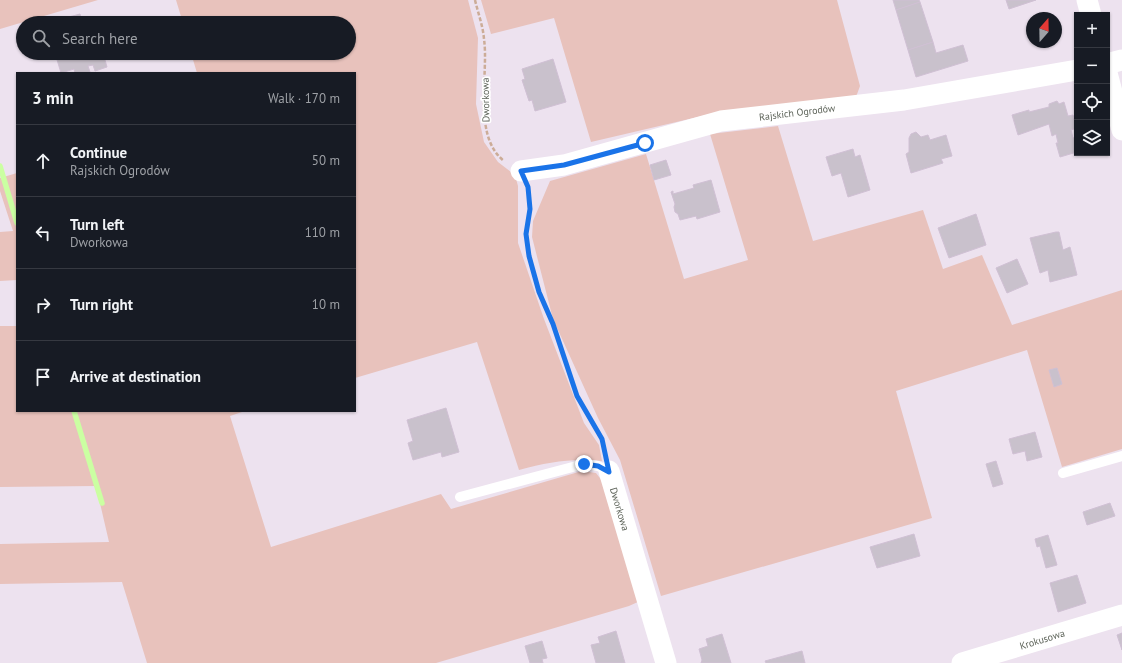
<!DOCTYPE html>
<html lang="en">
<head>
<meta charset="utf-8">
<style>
	body { margin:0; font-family:"PT Sans",sans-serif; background:#242831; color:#f1f3f6 }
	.controls { position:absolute; right:12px; top:12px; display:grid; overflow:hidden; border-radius:0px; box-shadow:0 1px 3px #0004 }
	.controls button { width:36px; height:36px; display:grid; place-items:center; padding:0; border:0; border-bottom:1px solid #363941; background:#171b24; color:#f1f3f6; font:20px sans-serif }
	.compass { position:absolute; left:1026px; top:12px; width:36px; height:36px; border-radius:50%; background:#171b24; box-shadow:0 1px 3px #0004; rotate:20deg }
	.stop { position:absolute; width:12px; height:12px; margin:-9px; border:3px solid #1a73e8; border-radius:50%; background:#fff }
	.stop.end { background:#1a73e8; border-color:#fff; box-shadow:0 1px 4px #0008 }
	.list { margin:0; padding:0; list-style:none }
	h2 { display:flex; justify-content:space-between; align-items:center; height:52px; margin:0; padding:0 16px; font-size:17px }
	h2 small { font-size:13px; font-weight:400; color:#9ea1a6 }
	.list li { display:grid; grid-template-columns:26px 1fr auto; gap:12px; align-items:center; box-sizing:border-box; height:72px; padding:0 16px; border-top:1px solid #363941 }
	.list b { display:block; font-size:15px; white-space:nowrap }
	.list p { margin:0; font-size:13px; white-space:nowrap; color:#9ea1a6 }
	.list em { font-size:13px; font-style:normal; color:#9ea1a6 }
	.icon { flex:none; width:22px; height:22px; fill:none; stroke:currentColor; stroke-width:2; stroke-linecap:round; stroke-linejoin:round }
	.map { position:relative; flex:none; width:1122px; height:663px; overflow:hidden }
	.search { position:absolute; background:#171b24; box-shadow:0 1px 3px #0004; left:16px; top:16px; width:340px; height:44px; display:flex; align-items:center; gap:10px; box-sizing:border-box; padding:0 14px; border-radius:22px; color:#9ea1a6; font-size:15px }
	.panel { position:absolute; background:#171b24; box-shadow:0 1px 3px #0004; left:16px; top:72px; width:340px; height:340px; border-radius:0px }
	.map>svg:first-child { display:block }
	.green { fill:#e8c2bc }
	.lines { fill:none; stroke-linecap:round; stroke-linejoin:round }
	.stream { stroke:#cbffa2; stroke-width:5.5 }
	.building { fill:#c9c1cc; stroke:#d0c0d4 }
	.path { stroke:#ccac97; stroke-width:2.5; stroke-dasharray:4 2; stroke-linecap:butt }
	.lane { stroke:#fff; stroke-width:10 }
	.street { stroke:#fff; stroke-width:21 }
	.route { stroke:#1a73e8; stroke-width:5 }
	.labels { text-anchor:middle; stroke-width:3.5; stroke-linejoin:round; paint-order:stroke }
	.street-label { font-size:10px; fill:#5e645a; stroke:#fff }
</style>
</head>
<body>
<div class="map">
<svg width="1122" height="663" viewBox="0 0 1122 663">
	<rect width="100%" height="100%" fill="#ede2ef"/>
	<g class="green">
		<path d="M0,0H98L0,29Z"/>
		<path d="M176,0H468L478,38L476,104L484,142L498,162L515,175L518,186V243L544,319L584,423L599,445L602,461C571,458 549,462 519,470L477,342L355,378V73H197L191,53H349V23H183Z"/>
		<path d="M481,0H837L860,86L856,97L715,113L591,142L554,18L491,34Z"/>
		<path d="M778,126L813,241L923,210L943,269L982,255L1012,325L1122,290V449L1062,467L1027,350L896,391L932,518L661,596L620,460L598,418L553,319L532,237L533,221L550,181L646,154L684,279L748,260L710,134Z"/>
		<path d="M17,173V280L0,281V232L13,231L0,191V178Z"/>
		<path d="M0,326H17V411H245L230,416L271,547L441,494L451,509L582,471L596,473L606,486L640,601L629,606L436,663H147L122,582L0,584V544L109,542L96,486L0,487Z"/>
	</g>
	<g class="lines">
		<g class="stream">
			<path d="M0,166L17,223"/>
			<path d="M74,411L102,503"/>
		</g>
	</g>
	<g class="building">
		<path d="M893,0H919L920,2L896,10Z"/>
		<path d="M1006,0H1036L1009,9Z"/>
		<path d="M920,2L933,42L908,50L896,10Z"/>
		<path d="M80,14L82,23H59L58,20Z"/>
		<path d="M933,42L936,53L963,45L968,61L916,77L908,50Z"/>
		<path d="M55,53H103L107,67L95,71L93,65L88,66L90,72L87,73H75L74,69L61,73Z"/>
		<path d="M553,59L566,102L535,111L532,100L529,101L522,80L525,79L522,69Z"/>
		<path d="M1057,101L1059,104L1064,102L1068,116L1073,115L1077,128L1071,130L1073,138L1077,137V152L1060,157L1056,143H1058L1056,134L1052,136L1049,124L1018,135L1012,115L1029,110V112L1049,107V104Z"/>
		<path d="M916,132L921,137L928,135L930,140L946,135L952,156L941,159L943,163L911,173L906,154L909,152V138L911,134Z"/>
		<path d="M853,149L855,157L860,155L870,190L848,197L841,173L832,176L826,157Z"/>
		<path d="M666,160L671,175L654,180L650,165Z"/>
		<path d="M711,180L720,212L697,219L696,216L680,220L678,214L675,212L674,207L675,204L671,192L673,191V194L694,188L693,185Z"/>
		<path d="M976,214L986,245L949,258L938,228Z"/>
		<path d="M1056,232H1059L1063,250L1070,247L1077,275L1050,282L1048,270L1040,273L1030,238Z"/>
		<path d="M1017,259L1028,284L1007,293L996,268Z"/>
		<path d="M1057,368L1062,384L1054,387L1049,370Z"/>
		<path d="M446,408L459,452L442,457L441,452L413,460L408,443L413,441L407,420Z"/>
		<path d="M1035,432L1042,457L1027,461L1025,451L1013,454L1009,439Z"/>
		<path d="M996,461L1003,484L993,487L986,464Z"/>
		<path d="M1110,503L1115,516L1087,525L1083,512Z"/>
		<path d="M914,534L920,556L877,568L870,547Z"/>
		<path d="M1048,535L1057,565L1046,568L1040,546L1037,547L1035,539Z"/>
		<path d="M1077,575L1086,603L1058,612L1050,583Z"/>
		<path d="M616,631L625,663H596L591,645L600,643L598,637Z"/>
		<path d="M1122,633V650L1117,635Z"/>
		<path d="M722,634L731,663H701L702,660L699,649L708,646L706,639Z"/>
		<path d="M542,641L547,658L542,659L543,663H530L525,646Z"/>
		<path d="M802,651L805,663H766L765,661Z"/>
	</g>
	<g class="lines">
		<g class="path">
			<path d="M475,0C478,13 483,26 484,39C489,74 472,136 504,161"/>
			<path d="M528,189L530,209L526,234L529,255L539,292L553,324L577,396L602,439L605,452"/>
		</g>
		<g class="lane">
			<path d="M1063,473L1122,456"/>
			<path d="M460,497L584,464L598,466L609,471"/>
		</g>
		<g class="street">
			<path d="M1087,0L1091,15"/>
			<path d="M1107,64L1122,60"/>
			<path d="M1107,73L1122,130"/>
			<path d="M521,171L564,165L721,121L904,100L1077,70"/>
			<path d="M609,471L666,663"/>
			<path d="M962,663L1122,615"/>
		</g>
	</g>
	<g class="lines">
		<path class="route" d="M584,464L598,466L609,472L602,439L577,396L553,324L539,292L529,256L526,234L530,209L528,187L521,171L564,165L645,143"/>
	</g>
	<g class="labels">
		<g class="street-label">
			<text transform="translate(485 100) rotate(-91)" y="4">Dworkowa</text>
			<text transform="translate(797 112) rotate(-7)" y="4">Rajskich Ogrodów</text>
			<text transform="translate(620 509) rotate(73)" y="4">Dworkowa</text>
			<text transform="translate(1042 639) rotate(-17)" y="4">Krokusowa</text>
		</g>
	</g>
</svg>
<div class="controls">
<button>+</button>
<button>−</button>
<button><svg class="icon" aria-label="locate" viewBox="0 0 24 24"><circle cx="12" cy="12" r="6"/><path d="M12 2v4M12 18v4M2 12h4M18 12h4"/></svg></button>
<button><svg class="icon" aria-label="layers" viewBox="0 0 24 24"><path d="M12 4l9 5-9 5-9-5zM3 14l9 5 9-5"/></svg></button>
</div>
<svg class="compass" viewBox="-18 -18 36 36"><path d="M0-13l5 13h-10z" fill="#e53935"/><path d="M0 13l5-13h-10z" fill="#9ea1a6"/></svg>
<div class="stop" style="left:645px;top:143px"></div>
<div class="stop end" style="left:584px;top:464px"></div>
<div class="search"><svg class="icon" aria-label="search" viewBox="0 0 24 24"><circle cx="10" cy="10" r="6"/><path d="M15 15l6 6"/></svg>Search here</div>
<section class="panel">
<h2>3 min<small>Walk · 170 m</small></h2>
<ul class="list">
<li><svg class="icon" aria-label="ahead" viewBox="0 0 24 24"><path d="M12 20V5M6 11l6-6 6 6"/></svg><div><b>Continue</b><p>Rajskich Ogrodów</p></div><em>50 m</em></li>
<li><svg class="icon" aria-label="left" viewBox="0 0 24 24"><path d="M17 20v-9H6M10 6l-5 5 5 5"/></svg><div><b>Turn left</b><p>Dworkowa</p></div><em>110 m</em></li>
<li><svg class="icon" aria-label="right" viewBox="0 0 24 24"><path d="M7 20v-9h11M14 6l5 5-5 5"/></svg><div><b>Turn right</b></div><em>10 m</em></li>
<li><svg class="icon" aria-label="arrive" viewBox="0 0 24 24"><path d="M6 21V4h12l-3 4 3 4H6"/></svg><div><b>Arrive at destination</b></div></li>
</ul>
</section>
</div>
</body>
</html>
